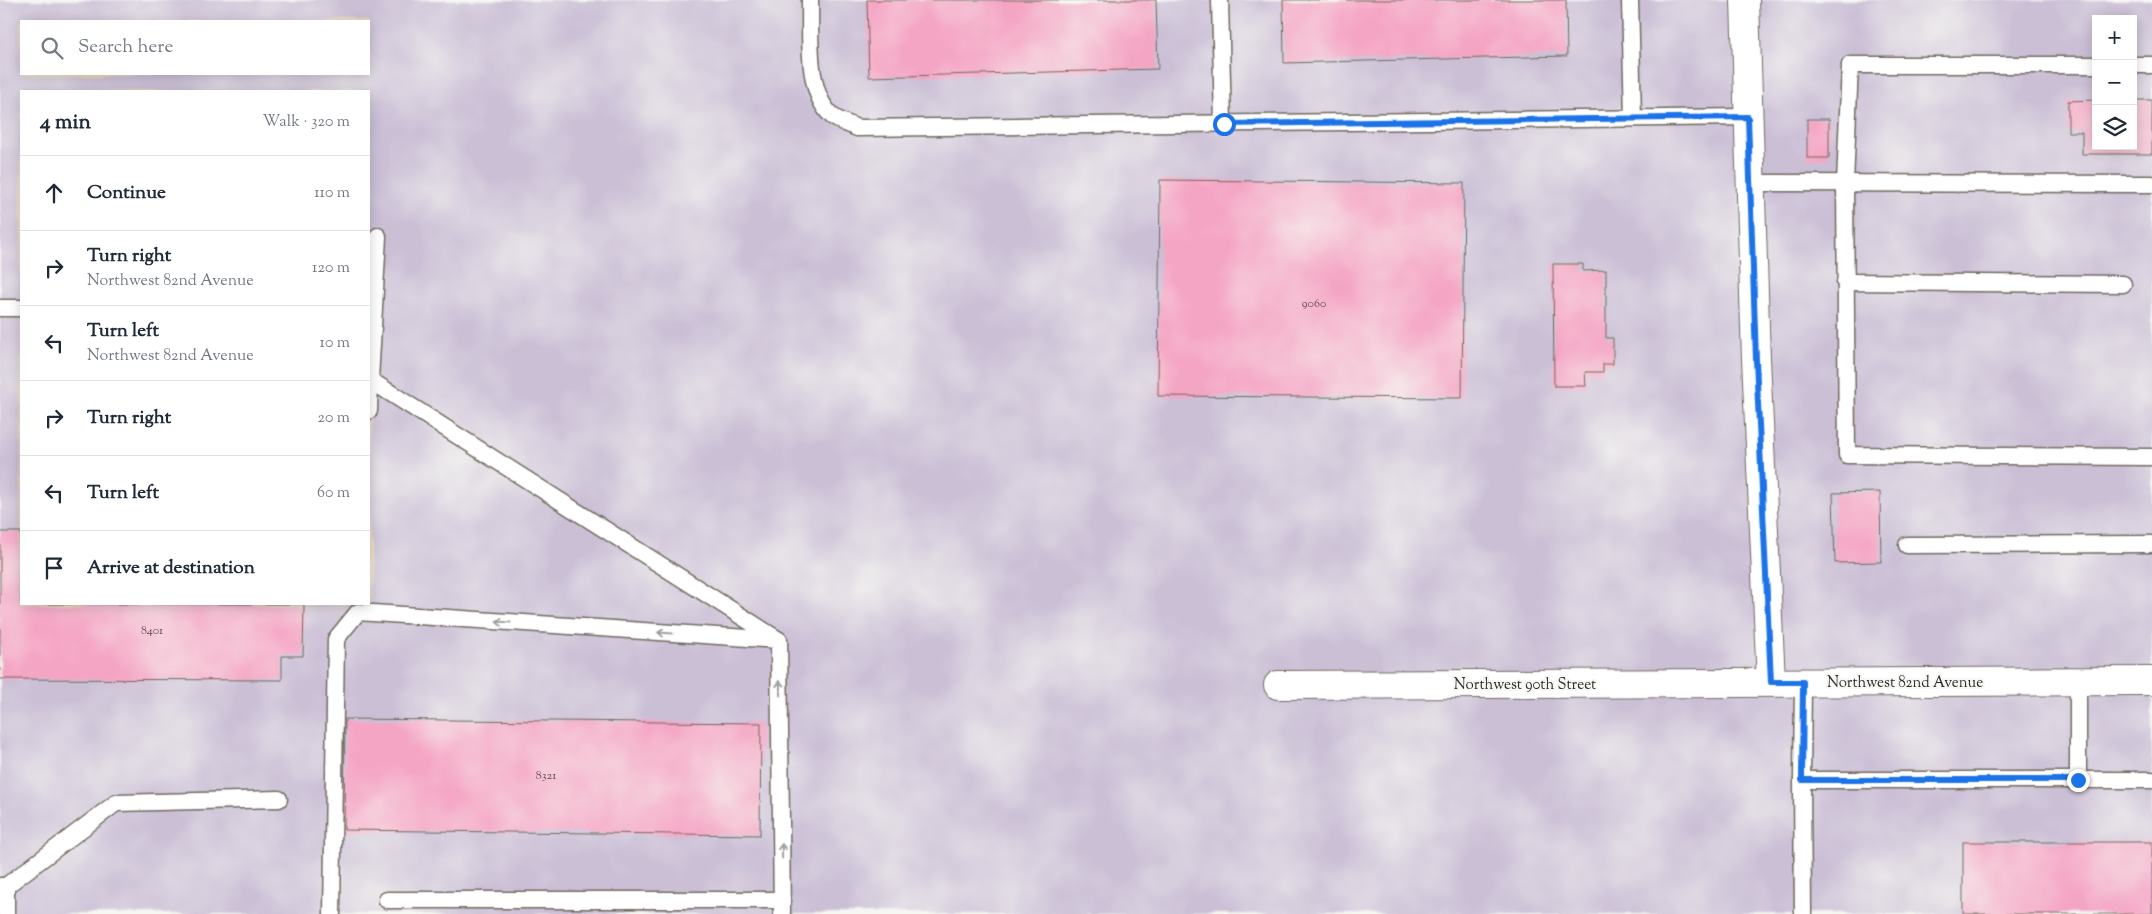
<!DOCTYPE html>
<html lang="en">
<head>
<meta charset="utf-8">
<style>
	body { margin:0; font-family:"Sorts Mill Goudy",serif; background:#f2f2f3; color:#1f2937 }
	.controls { position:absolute; right:15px; top:15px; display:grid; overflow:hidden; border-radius:0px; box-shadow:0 2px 12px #0003 }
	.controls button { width:45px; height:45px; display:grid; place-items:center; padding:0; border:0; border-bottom:1px solid #e0e1e3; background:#fff; color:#1f2937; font:25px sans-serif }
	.stop { position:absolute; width:15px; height:15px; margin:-11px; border:4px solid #1a73e8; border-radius:50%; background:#fff }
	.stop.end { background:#1a73e8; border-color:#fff; box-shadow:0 1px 5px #0008 }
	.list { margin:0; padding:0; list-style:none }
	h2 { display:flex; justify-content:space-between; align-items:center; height:65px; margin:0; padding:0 20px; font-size:21px }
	h2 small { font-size:16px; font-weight:400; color:#747a83 }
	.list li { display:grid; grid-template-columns:32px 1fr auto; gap:15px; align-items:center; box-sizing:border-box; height:75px; padding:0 20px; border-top:1px solid #e0e1e3 }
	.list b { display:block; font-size:19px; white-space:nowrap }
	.list p { margin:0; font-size:16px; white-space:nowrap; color:#747a83 }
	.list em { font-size:16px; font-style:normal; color:#747a83 }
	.icon { flex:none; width:28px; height:28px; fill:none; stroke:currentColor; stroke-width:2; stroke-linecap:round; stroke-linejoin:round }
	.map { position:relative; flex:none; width:2152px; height:914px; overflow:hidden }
	.search { position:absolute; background:#fff; box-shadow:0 2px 12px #0003; left:20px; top:20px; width:350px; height:55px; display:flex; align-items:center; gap:12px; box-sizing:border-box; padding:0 18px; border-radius:0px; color:#747a83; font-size:19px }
	.panel { position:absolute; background:#fff; box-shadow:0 2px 12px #0003; left:20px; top:90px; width:350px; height:515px; border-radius:0px }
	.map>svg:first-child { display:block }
	.industrial { fill:#cbbfd6; fill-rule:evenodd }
	.building { fill:#f5a5c4 }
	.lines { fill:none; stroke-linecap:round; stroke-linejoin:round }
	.lane-casing { stroke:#70695e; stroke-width:19 }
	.street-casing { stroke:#70695e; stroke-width:30 }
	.lane { stroke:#fff; stroke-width:16 }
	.street { stroke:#fff; stroke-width:28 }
	.oneway { stroke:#a0a0a0 }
	.route { stroke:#1a73e8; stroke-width:6 }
	.labels { text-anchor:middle; stroke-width:4; stroke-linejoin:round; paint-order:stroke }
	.number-label { font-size:12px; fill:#5e4a51 }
	.street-label { font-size:15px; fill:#2b2b2b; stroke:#f6f6f2 }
</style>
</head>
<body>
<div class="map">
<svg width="2152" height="914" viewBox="0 0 2152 914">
	<rect width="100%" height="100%" fill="#f6f6f2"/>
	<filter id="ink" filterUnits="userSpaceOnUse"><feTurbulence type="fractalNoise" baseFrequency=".02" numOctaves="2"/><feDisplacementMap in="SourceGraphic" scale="10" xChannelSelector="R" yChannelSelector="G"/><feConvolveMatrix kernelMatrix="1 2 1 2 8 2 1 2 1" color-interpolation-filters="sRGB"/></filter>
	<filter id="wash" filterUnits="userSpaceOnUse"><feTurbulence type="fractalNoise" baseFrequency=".0096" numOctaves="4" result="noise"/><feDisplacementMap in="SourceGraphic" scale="20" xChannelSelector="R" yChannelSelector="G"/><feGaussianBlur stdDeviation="1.12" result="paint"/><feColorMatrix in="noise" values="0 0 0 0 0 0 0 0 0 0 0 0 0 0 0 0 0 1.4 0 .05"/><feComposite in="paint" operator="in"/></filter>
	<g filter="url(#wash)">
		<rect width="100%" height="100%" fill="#efdcbc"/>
		<path class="industrial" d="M0,0H2152V914H0ZM2096,19H2133V146H2096ZM21,21H369V74H21ZM21,91H369V604H21Z"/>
		<g id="blocks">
			<g class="building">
				<path d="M867,0H1156L1158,69L869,77Z"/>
				<path d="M1283,0H1566L1567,56L1284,63Z"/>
				<path d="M2096,100V146H2133V100H2152V154H2082V132H2068V101Z"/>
				<rect x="1807" y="119" width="22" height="39"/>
				<path d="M1160,180L1464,183L1462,398L1158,396Z"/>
				<path d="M1553,264H1583V271L1606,270V338H1613V364H1603V372H1585L1586,386H1554Z"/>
				<path d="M1880,492L1881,562L1835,563L1833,493Z"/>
				<path d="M0,532H21V604H304L303,656H282V680L0,679Z"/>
				<path d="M345,719L761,723L760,835L344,830Z"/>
				<rect x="1963" y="842" width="189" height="72"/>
			</g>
		</g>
	</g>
	<g filter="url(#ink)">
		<use href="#blocks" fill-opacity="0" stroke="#70695e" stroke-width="1"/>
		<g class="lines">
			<g class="lane-casing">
				<g id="lane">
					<path d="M810,0C811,34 805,91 832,116C838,121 849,124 857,128L1748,117"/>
					<path d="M1220,0L1223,124"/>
					<path d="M1630,0L1633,118"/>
					<path d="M2096,65H1850L1845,183L1847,455L2152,457"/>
					<path d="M2133,65H2152"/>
					<path d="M1750,183L2152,184"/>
					<path d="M378,236L370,380L777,639"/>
					<path d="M1845,282L2123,284"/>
					<path d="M0,308H21"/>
					<path d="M369,411L370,380"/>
					<path d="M1907,545L2152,544"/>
					<path d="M2078,681V780"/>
					<path d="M1803,682L1802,780H2152"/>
					<path d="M1802,780L1803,914"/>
					<path d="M0,886H6V914"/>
					<path d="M6,886L116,803L279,799"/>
					<path d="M387,900H782"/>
					<path d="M332,914L336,639L358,612L779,640L782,914"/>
				</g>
			</g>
			<g class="street-casing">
				<g id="street">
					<path d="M1745,0L1756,359L1771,682"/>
					<path d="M1278,685L2152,681"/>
				</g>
			</g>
			<use href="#lane" class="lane"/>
			<use href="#street" class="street"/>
		</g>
		<defs><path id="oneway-shaft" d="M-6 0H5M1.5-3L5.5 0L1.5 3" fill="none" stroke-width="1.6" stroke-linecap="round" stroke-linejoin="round" transform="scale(1.25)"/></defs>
		<g class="oneway">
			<use href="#oneway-shaft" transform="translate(503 622) rotate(-176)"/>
			<use href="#oneway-shaft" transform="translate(665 633) rotate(-176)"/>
			<use href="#oneway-shaft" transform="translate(780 688) rotate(-91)"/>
			<use href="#oneway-shaft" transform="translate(782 851) rotate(-91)"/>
		</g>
	</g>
	<g class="lines" filter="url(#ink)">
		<path class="route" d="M1224,124L1748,117L1756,360L1771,682H1803L1802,780H2078"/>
	</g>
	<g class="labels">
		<g class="number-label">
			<text x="1314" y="307">9060</text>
			<text x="152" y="634">8401</text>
			<text x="546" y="779">8321</text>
		</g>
		<g class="street-label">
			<text x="1905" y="687">Northwest 82nd Avenue</text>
			<text x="1525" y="689">Northwest 90th Street</text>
		</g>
	</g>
</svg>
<div class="controls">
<button>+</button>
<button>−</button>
<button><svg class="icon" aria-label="layers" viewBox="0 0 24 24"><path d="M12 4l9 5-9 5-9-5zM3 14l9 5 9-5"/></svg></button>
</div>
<div class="stop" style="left:1224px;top:124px"></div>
<div class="stop end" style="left:2078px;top:780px"></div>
<div class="search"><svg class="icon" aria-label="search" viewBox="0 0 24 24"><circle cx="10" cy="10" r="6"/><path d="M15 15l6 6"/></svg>Search here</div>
<section class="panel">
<h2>4 min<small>Walk · 320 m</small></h2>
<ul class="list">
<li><svg class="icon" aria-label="ahead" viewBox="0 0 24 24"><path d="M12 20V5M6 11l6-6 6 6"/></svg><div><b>Continue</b></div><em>110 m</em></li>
<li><svg class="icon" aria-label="right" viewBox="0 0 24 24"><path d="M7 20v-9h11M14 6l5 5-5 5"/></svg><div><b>Turn right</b><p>Northwest 82nd Avenue</p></div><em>120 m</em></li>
<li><svg class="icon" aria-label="left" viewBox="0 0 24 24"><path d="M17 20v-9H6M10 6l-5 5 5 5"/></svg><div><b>Turn left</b><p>Northwest 82nd Avenue</p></div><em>10 m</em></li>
<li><svg class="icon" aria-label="right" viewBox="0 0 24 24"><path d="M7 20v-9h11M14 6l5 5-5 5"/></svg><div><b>Turn right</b></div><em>20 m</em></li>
<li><svg class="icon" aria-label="left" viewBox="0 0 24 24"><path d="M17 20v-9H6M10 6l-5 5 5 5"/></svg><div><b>Turn left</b></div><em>60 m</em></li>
<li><svg class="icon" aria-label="arrive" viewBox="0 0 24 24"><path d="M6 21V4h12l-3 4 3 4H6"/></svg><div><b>Arrive at destination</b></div></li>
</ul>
</section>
</div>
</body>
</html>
